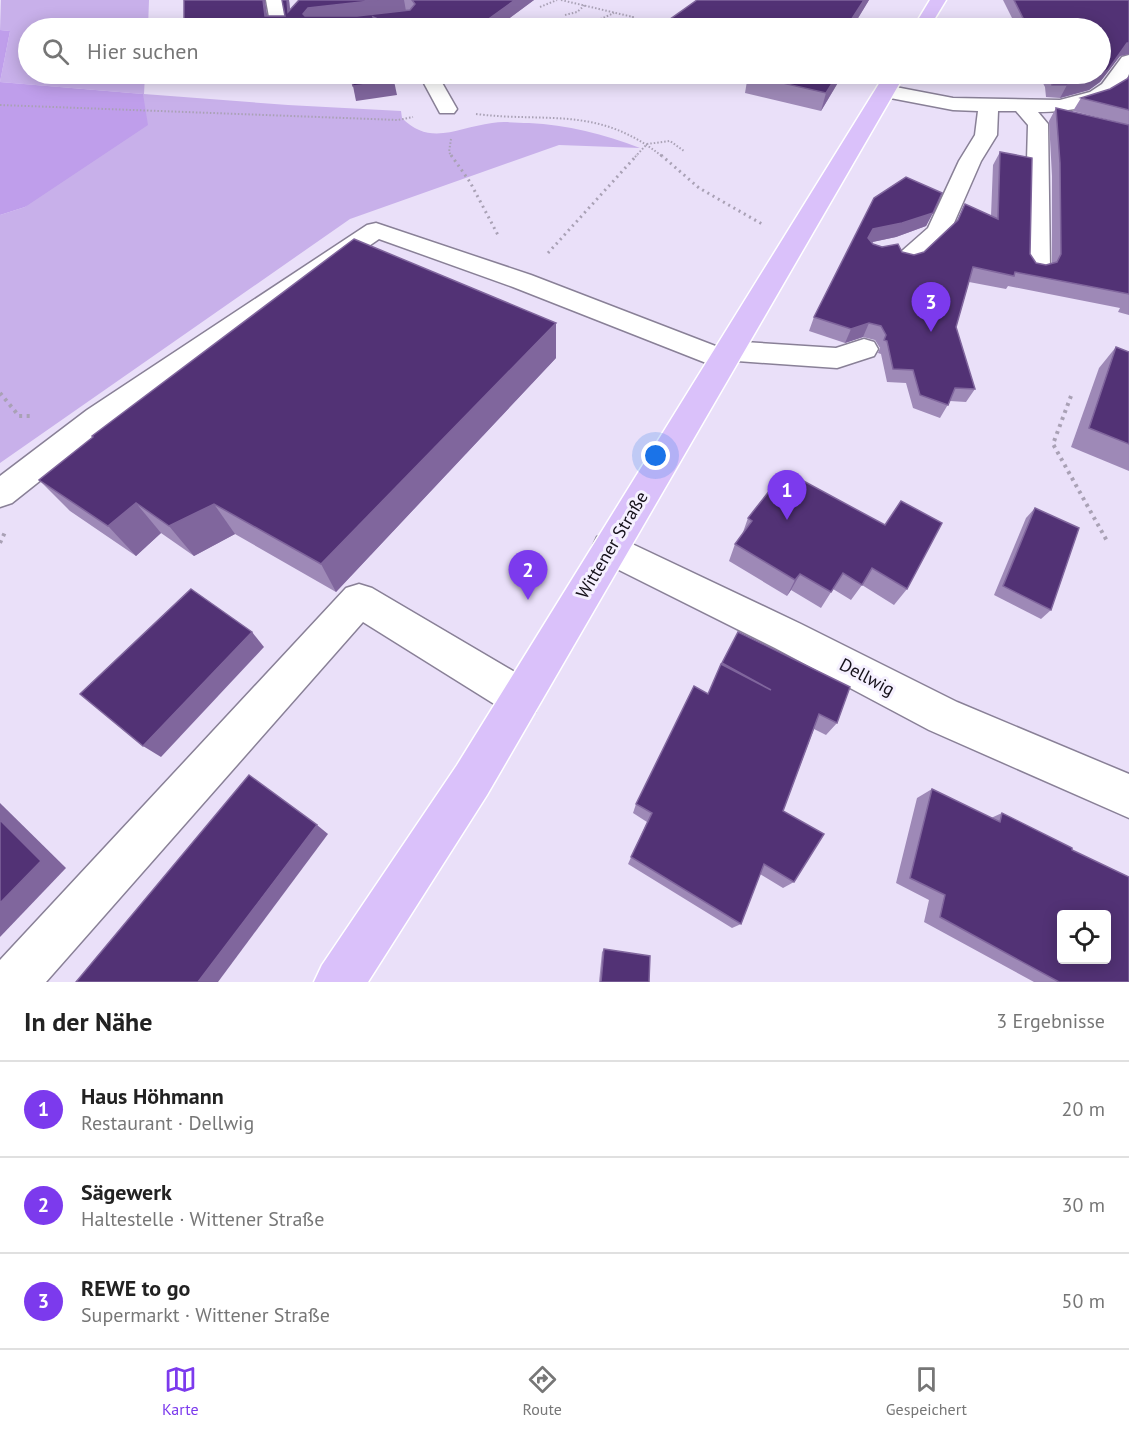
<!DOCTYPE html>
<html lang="de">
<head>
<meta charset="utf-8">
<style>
	body { margin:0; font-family:"PT Sans",sans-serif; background:#f6f6f6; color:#222 }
	.controls { position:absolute; right:18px; bottom:18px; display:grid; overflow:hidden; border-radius:6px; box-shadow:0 3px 15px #0003 }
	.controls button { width:54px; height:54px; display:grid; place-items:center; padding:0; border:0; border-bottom:2px solid #e0e0e0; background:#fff; color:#222; font:30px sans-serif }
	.you { position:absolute; left:656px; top:456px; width:21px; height:21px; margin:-15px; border:4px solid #fff; border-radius:50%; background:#1a73e8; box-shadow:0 0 0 9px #1a73e833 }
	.badge { display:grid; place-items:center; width:39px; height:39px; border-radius:50%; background:#7c3aed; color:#fff; font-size:20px; font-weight:700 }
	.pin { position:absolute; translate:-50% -50px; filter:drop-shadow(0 2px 3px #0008) }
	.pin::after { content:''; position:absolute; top:32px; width:21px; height:18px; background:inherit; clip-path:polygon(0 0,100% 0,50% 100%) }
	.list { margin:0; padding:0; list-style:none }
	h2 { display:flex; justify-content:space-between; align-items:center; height:78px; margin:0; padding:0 24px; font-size:26px }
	h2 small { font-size:20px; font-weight:400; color:#767676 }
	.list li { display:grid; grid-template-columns:39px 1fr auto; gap:18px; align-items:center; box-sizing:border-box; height:96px; padding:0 24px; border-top:2px solid #e0e0e0 }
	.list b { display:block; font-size:22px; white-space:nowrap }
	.list p { margin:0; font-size:20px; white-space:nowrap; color:#767676 }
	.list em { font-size:20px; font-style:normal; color:#767676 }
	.icon { flex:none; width:33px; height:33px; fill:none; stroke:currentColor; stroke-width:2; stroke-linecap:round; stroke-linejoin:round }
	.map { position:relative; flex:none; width:1129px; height:982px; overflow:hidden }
	.search { position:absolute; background:#fff; box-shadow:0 3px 15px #0003; left:18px; right:18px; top:18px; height:66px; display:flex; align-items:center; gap:15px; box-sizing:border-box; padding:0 21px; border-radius:33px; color:#767676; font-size:22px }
	.sheet { height:366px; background:#fff }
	nav { display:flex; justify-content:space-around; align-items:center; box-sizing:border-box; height:84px; border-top:2px solid #e0e0e0; background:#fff; font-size:16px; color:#767676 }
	nav a { display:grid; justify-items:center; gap:3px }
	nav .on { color:#7c3aed }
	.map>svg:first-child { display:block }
	.green { fill:#c8b0ea }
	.forest { fill:#bf9eeb }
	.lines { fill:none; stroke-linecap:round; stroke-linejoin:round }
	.minor-casing { stroke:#898097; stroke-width:3 }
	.major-casing { stroke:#fff; stroke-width:3 }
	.path-far2 { stroke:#a9a1b5; stroke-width:2; stroke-dasharray:1.5 2; stroke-linecap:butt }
	.path-far1 { stroke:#a9a1b5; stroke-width:3; stroke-dasharray:2 4; stroke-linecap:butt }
	.path { stroke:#a9a1b5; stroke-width:4; stroke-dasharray:3 4.5; stroke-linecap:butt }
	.minor { fill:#fff; fill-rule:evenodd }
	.major { fill:#dac1fa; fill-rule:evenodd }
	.wall { fill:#9e89b7 }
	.shaded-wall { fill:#80669d }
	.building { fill:#523275; stroke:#80669d; stroke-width:1.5; fill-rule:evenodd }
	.labels { text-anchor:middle; stroke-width:6; stroke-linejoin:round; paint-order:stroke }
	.street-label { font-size:18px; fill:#15111a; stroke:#f5f0ff }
</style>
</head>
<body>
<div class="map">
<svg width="1129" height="982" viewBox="0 0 1129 982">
	<rect width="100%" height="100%" fill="#eae0f9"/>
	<path class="green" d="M1,0H149L148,28H28V74H145L144,94L288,105L401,111L402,118C430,147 459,127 492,123C504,121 517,123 529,123C567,125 604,134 640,148L559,145L350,219L0,463V215L25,207L143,94L0,82L10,31L0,30Z"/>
	<path class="forest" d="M0,30L10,31L0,82L143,94L148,125L25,207L0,215Z"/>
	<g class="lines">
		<g class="minor-casing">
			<g id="minor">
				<path d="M266,0H282L287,28H271Z"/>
				<path d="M1129,55C1129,61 1129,69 1129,74C1118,107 1067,112 1038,112L1048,124L1050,268L1046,274L1037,276L1028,274L1024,268L1028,125L1016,111H998L997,135L981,161L950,232L916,264L907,266L898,264L894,258L928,228L959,161L975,135L978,111L953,110L885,97L878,95L875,91L878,87L885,85L953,98L1060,100L1090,92L1102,84L1122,57Z"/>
				<path d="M419,74H437L457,109L454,113H440Z"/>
				<path d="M376,223L531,275L718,347L729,341L836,348L864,339L874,342L878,349L874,356L837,368L737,361L734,367L724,370L513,287L379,239L109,426L12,503L0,507V476L87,410L367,225Z"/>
				<path d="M609,533L801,624L957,702L1129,774V818L929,730L775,648L597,559L592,548L597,537Z"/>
				<path d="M359,584L372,588L535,684L541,698L535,712L521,718L507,712L363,622L46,982H0V960L346,588Z"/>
			</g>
		</g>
		<g class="major-casing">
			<g id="major">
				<path d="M930,0H946L929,28H913Z"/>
				<path d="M885,74H905L487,795L368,982H314L322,965L457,765Z"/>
			</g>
		</g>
		<g class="path-far2">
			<path d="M561,0L633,17L627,23L631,24L626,28"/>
			<path d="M540,7L557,0"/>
			<path d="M565,15L577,12L585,5"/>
			<path d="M594,22L614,13"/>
			<path d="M0,105L398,120L413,117"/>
			<path d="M476,114C549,123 598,105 663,157"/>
			<path d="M451,139L449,152L452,157"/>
			<path d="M635,157L647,144L670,141L684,151"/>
		</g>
		<g class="path-far1">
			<path d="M451,155L470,182L499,237"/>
			<path d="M661,155L699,188L762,224"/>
			<path d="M548,253L637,155"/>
		</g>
		<g class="path">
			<path d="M0,393L19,416H34"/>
			<path d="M1071,396L1053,444L1107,541"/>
			<path d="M0,543L6,530"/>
		</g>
		<use href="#minor" class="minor"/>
		<use href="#major" class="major"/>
	</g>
	<g class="wall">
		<path d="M282,0H289L290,10L299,0H534L496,28H184L267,16H285Z"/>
		<path d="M869,0L852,28H668L669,20Z"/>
		<path d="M1003,0H1129V54L1120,56L1100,82L1089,90L1060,98L1046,97L1045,87L1038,74H1101V28H1017Z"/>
		<path d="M748,75L842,76L821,111L745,93Z"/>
		<path d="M1129,77V125L1073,111L1081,98L1110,89L1127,79Z"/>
		<path d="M1056,108L1129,125V315L1118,312L1120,308L1008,286L1006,289L969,282L956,327L975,389L966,402L950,401L940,418L913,408L906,383L887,382L881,354L878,353L880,348L875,340L863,337L845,343L809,331L814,317L874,198L942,193L926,226L896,237L872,242L873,244L914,255L924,252L957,221L965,204L991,216L993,165L1000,152L1030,254L1036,263L1046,265L1052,263V176L1049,121Z"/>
		<path d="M1116,347L1129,352V471L1071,447L1099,368Z"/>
		<path d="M556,358L336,592L235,534L194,556L161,533L136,556L70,511L39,480Z"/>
		<path d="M785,471L907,589L894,605L862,585L851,600L833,589L821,608L791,590L787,596L729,561L735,544L742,535L748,518Z"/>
		<path d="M1035,508L1051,610L1041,619L994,595L1026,518Z"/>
		<path d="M738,632L837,723L826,735L814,729L783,811L794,882L783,888L760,874L741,924L732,928L628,864L647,822L633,813L636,804L708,694Z"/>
		<path d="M932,789L991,818L1002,813L1072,850L1129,982H1034L924,922L929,900L896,883L917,798Z"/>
		<path d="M604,949L649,982H599L602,952Z"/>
	</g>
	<g class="shaded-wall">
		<path d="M263,0H265L269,28L265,16Z"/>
		<path d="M287,0H289L292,26L288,12Z"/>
		<path d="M379,0H404L406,11L312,22L303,14L308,8Z"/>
		<path d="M515,0H534L496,28H476Z"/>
		<path d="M864,0H869L852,28H846Z"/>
		<path d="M1127,43H1129V54L1120,56L1100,82L1089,90L1060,98L1067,85Z"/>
		<path d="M182,74H232L185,79Z"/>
		<path d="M838,74H843L821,111L826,93Z"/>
		<path d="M394,81L397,95L356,101L353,86Z"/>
		<path d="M933,213L926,226L896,237L868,243V238L873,229Z"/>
		<path d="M556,323V358L336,592L321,564Z"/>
		<path d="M869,323L863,337L845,343L851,329Z"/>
		<path d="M136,503L161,533L136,556L108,526Z"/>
		<path d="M214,504L235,534L194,556L169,526Z"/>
		<path d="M800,574L791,590L787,596L795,580Z"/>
		<path d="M252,632L264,647L161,757L143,746Z"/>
		<path d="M0,803L66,868L0,937Z"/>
		<path d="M317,825L328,834L218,982H198Z"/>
	</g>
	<g class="building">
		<path d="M184,0H263L265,16H285L282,0H287L288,12L299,0H379L308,8L303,14L305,16H357L410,10L415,4L412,0H515L476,28H398L373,17L377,28H184Z"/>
		<path d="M697,0H864L846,28H705L669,20Z"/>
		<path d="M1014,0H1129V43H1127L1108,70L1096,77L1067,85H1052L1051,74H1101V28H1028Z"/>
		<path d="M350,74H392L394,81L353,86Z"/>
		<path d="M749,74H838L826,93L748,75Z"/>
		<path d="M1129,77V110L1081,98L1110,89L1127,79Z"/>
		<path d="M1056,108L1129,125V294L1015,272L1014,276L973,267L956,327L975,389L955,388L948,405L920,395L913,370L893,369L887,341L884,340L886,335L881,326L869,323L851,329L814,317L874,198L906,177L942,193L933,213L902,223L873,229L868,238L873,244L882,247L898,244L902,252L914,255L924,252L958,220L965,204L998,219L1000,152L1032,158L1030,254L1036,263L1046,265L1057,262L1061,254L1060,163Z"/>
		<path d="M354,239L556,323L321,564L214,504L169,526L136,503L108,526L39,480L93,437L92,436Z"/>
		<path d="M1116,347L1129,352V444L1089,428Z"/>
		<path d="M785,471L885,525L901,501L942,523L907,589L872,568L862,585L843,573L831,592L800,574L795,580L735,544L752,521L748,518Z"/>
		<path d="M1035,508L1079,528L1051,610L1003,586Z"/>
		<path d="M191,589L252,632L143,746L80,694Z"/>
		<path d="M738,632L850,687L837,723L819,714L783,811L824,834L794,882L764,864L741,924L631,857L652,813L636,804L694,686L708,694L721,664L771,690L722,663Z"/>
		<path d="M249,775L317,825L198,982H76Z"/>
		<path d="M932,789L1000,822L1002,813L1072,848V850L1129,877V982H1059L940,917L945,895L910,878ZM1062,915H1107V960H1062Z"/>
		<path d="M0,820L41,861L0,903Z"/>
		<path d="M604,949L650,956L649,982H601Z"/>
	</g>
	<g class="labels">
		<g class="street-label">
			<text transform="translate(612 545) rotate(-59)" y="6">Wittener Straße</text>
			<text transform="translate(867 677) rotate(28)" y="6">Dellwig</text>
		</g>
	</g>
</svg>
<div class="controls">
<button><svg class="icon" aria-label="locate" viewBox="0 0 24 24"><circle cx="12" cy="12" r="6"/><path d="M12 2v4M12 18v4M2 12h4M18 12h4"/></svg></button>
</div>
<div class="you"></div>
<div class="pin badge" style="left:787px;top:520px">1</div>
<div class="pin badge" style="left:528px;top:600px">2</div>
<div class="pin badge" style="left:931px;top:332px">3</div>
<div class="search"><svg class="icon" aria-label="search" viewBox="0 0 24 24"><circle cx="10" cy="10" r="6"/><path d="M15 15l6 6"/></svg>Hier suchen</div>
</div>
<section class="sheet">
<h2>In der Nähe<small>3 Ergebnisse</small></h2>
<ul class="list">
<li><span class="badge">1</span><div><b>Haus Höhmann</b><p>Restaurant · Dellwig</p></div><em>20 m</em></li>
<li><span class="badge">2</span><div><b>Sägewerk</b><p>Haltestelle · Wittener Straße</p></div><em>30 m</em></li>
<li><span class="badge">3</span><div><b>REWE to go</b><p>Supermarkt · Wittener Straße</p></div><em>50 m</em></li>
</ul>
</section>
<nav>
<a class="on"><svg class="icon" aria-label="map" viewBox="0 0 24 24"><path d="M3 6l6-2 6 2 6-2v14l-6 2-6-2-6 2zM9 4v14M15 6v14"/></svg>Karte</a>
<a><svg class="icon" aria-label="directions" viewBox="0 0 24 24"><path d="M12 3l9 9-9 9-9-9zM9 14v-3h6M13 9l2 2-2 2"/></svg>Route</a>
<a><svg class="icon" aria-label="saved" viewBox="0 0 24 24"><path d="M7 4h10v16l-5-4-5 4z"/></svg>Gespeichert</a>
</nav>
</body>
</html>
